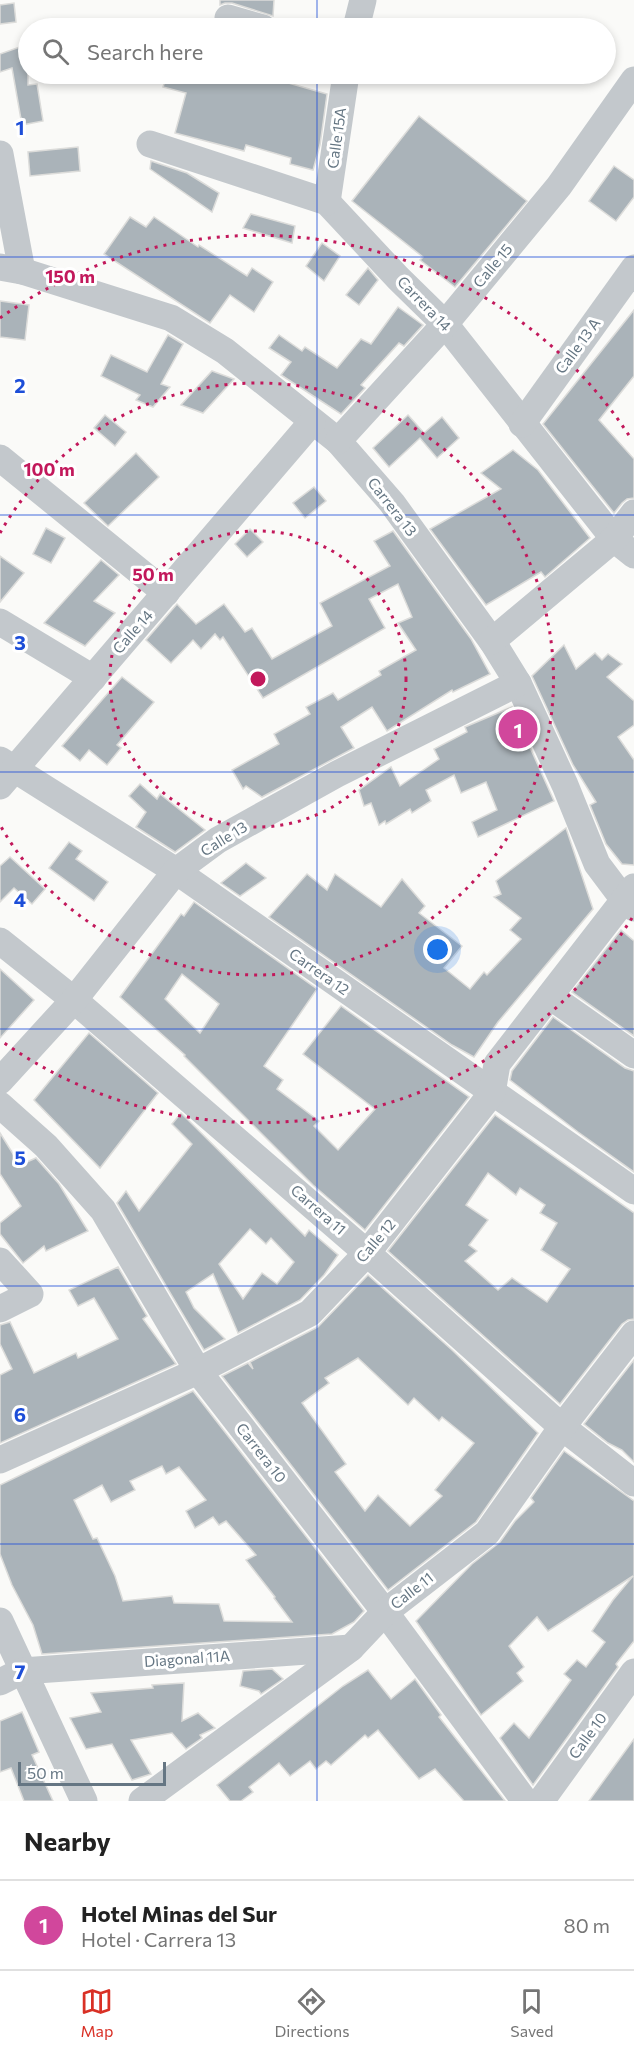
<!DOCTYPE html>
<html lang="en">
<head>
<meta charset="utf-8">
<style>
	body { margin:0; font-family:Commissioner,sans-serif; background:#f2f2f2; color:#222 }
	.scale { position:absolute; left:18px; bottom:15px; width:148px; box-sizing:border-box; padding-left:6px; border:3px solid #657683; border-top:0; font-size:16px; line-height:21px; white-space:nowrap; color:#657683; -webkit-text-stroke:4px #fff; paint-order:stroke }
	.you { position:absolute; left:438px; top:950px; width:21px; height:21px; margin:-15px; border:4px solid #fff; border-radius:50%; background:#1a73e8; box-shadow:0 0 0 9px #1a73e833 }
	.badge { display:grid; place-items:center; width:39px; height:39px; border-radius:50%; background:#d93025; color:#fff; font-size:20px; font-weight:700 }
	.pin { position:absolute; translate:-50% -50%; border:3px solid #fff; box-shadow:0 2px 6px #0006 }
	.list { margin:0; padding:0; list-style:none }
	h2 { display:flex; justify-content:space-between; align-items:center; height:78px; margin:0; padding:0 24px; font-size:26px }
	h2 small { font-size:20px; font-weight:400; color:#767676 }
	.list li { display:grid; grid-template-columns:39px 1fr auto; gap:18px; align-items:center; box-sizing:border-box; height:90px; padding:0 24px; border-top:2px solid #e0e0e0 }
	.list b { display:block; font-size:22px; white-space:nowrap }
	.list p { margin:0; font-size:20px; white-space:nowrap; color:#767676 }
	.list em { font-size:20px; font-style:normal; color:#767676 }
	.icon { flex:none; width:33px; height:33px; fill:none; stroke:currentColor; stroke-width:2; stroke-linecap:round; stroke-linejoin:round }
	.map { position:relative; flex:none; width:634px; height:1801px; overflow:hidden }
	.search { position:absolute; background:#fff; box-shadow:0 3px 9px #0003; left:18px; right:18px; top:18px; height:66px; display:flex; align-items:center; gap:15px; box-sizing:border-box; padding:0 21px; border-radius:33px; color:#767676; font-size:22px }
	.sheet { height:168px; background:#fff }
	nav { display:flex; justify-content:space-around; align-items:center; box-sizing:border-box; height:84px; border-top:2px solid #e0e0e0; background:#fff; font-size:16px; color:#767676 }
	nav a { display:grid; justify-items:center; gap:3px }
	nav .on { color:#d93025 }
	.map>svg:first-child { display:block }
	.building { fill:#aab3b9; stroke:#dcdcda; stroke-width:1.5; fill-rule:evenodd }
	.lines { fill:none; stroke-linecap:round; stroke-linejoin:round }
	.minor { stroke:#c3c8cc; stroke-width:27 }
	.grid { fill:none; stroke:#1d4ed8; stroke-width:1.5; stroke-opacity:0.55 }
	.ring { fill:none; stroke:#c2185b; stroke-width:3; stroke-dasharray:3 6 }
	.labels { text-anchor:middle; stroke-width:6; stroke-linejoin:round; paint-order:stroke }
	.street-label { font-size:15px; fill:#657683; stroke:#fff }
	.grid-label { font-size:20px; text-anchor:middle; font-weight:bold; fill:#1d4ed8; stroke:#fff; stroke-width:6; stroke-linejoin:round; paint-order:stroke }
	.centre { fill:#c2185b; stroke:#fff; stroke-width:3 }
	.ring-label { font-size:18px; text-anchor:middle; font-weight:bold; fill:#c2185b; stroke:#fff; stroke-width:6; stroke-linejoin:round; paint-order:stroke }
</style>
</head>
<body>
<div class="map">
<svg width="634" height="1801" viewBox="0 0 634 1801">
	<rect width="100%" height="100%" fill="#fafaf8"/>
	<g class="building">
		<path d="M220,0H274L273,16L232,3H225L220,5Z"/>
		<path d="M14,3L16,22L0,24V5Z"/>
		<path d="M28,44V85L37,84L43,121L22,125L12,68L0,72V54Z"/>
		<path d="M167,74H265L264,76L327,94L320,145L313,170L290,164L291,158L246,145L244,151L175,133L186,93L163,87Z"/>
		<path d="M419,116L527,201L455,287L420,260L423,257L352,201Z"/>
		<path d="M78,147L80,171L30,176L28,152Z"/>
		<path d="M151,161L187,173L219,193L212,212L150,169Z"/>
		<path d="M614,166L634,180V197L616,221L589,201Z"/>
		<path d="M251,214L295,226L292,243L243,228Z"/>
		<path d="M130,217L146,227L154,217L198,247L199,245L247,276L252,268L273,282L254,312L230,295L210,323L104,254Z"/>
		<path d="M322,243L340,256L324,281L306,266Z"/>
		<path d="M368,268L378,280L359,305L346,295Z"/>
		<path d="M0,301L29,305L25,340L0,337Z"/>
		<path d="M398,307L423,325L404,346L399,343L361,385L365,388L341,414L281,375L291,362L269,348L279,335L302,351L305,347L337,368L361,339L371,344Z"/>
		<path d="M634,310V376L599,420L634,459V498L627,499L622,503L614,513L543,424Z"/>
		<path d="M168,335L183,344L161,384L170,387L153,407L136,400L140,395L101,376L111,355L147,372Z"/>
		<path d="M212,371L234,379L203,413L181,405Z"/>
		<path d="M105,415L126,432L115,446L94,428Z"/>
		<path d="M408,415L424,433L442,417L459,438L437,458L420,438L389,467L373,448Z"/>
		<path d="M513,450L538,470L590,538L545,577L541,572L486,605L430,529L501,489L481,473Z"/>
		<path d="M136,453L159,477L108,526L84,503Z"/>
		<path d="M314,487L326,501L305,518L293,503Z"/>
		<path d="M46,528L65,538L51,563L33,554Z"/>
		<path d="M250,529L263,542L247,557L235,544Z"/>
		<path d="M393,531L471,639L490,674L453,692L452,690L387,731L372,707L341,727L354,748L262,797L246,786L243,789L232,770L279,744L274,734L310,714L306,707L333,693L338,700L381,675L379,671L416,650L398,623L412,617L398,584L369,599L385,628L263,698L223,637L220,640L215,634L201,649L193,640L171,663L146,640L177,604L196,624L224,604L245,632L252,628L272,659L332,626L320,603L390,566L374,541Z"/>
		<path d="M0,556L24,573L0,602Z"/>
		<path d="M101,560L119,575L94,601L115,613L85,646L44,623Z"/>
		<path d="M564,645L576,669L595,653L602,660L608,654L622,664L607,677L634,701V725L618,737L634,760V865L622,864L606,844L590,805L596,802L573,765L532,676Z"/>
		<path d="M122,677L154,702L117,745L121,748L107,765L89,750L80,761L62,746Z"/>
		<path d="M512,707L554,801L478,837L472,822L497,810L486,782L461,793L454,775L426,790L431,801L412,813L410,809L386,824L385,821L379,825L371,803L364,806L359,790L391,767L400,786L439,759L434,749L467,732L465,727Z"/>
		<path d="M140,784L157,799L160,794L205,830L175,852L136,827L146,812L129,796Z"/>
		<path d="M566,828L593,909L498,1022L474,1057L452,1045L269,917L307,874L327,890L335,874L381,907L402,879L425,906L419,913L462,946L444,968L470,989L484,972L487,975L521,939L510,930L521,918L494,897L501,894L496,881Z"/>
		<path d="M69,842L82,851L76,859L108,882L94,901L49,868Z"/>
		<path d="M10,857L45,889L32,904L14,888L0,902V866Z"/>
		<path d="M246,863L266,878L240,896L221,883Z"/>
		<path d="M194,902L317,989L264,1066L283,1080L277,1089L319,1121L314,1126L338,1150L375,1109L303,1054L341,1006L469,1097L365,1230L313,1185L184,1056L185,1055L120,997L181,914L184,916ZM182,974L219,1004L200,1033L165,999Z"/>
		<path d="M621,930L634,941V1036L572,992Z"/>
		<path d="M0,969L34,1000L0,1038Z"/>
		<path d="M553,1017L625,1068L634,1071V1172L578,1132L510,1080L512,1071Z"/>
		<path d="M89,1033L158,1093L100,1168L34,1100Z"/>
		<path d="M181,1113L305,1236L309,1230L338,1255L324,1275L300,1300L238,1333L213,1274L186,1292L194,1308L225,1339L204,1350L117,1203L126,1191L139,1211L192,1144L172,1124ZM250,1229L266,1244L271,1238L294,1262L277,1284L262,1273L243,1299L219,1264Z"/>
		<path d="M495,1115L634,1213V1319L628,1320L622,1324L560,1404L388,1251ZM488,1173L516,1195L520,1188L545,1205L540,1213L557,1223L541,1250L570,1269L547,1302L512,1278L498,1290L465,1261L477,1251L469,1245L488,1220L466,1205Z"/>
		<path d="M0,1133L20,1165L36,1158L59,1184L88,1231L46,1251L44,1246L23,1263L0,1234V1223L21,1206L0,1174Z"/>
		<path d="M118,1267L147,1316L143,1319L176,1364L0,1443V1375L12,1369L0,1344V1325L10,1322L34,1373L76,1353L78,1358L118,1339L94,1298L78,1306L69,1290Z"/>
		<path d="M368,1275L452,1350L538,1433L476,1522L388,1590L222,1376L248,1363L253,1369L250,1362L318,1327ZM358,1358L408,1405L414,1398L439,1421L442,1417L474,1443L435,1490L442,1496L410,1526L378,1495L365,1511L335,1472L346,1464L302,1403L329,1383L325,1378Z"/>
		<path d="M634,1360V1462L622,1450L608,1443L584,1424Z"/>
		<path d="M193,1391L364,1611L354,1622L332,1634L42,1654L33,1625L12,1585L0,1554V1485ZM162,1466L166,1474L179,1467L206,1500L186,1511L195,1528L213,1517L219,1525L226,1521L256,1555L246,1560L275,1597L274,1598L292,1622L224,1621L219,1604L174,1603L172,1596L123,1601L115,1576L97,1538L93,1539L74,1500L102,1485L111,1502L135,1490L130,1481Z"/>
		<path d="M564,1451L634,1501V1641L616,1664L618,1667L533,1785L500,1738L514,1723L529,1738L571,1680L564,1674L577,1660L586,1667L605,1642L592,1631L613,1600L633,1576L548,1631L537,1617L509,1646L524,1667L517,1673L523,1681L481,1715L416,1621L472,1564L500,1542L515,1521L534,1502L531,1498Z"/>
		<path d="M272,1669L283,1679L261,1694L259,1691L240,1686L243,1671Z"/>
		<path d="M368,1670L391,1699L415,1679L441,1715L439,1717L505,1801H464L435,1769L419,1779L378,1730L368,1738L365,1735L331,1765L326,1761L316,1769L310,1761L290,1776L279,1763L249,1787L253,1792L241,1801H230L217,1785L343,1686Z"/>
		<path d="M184,1683L182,1721L198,1713L215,1728L200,1735L202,1738L186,1749L172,1733L131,1740L151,1774L132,1780L112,1744L86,1749L70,1718L101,1712L91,1693L153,1688L152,1685Z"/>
		<path d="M22,1712L39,1752L32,1755L53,1801H24L11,1768L0,1772V1721Z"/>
		<path d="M634,1739V1801H589L610,1772Z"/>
	</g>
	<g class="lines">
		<g class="minor">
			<path d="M228,18L263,28"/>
			<path d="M356,28L363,0"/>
			<path d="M150,144L327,202L398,278L445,324L614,539L634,555"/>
			<path d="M0,154L22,271"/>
			<path d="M327,202L346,74"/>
			<path d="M0,267L22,271L171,318L225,351L338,441L392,503L492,641L518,683L565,785L597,864L624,900L634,908"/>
			<path d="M522,424L634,268"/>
			<path d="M338,441L445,324L559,186L634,80"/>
			<path d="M0,458L166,593"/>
			<path d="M0,622L93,678"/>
			<path d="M492,641L614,539L634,513"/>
			<path d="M0,760L176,871L634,1191"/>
			<path d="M0,786L312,422"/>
			<path d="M0,941L74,1000L367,1253L562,1427L634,1483"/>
			<path d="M550,996L634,1055"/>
			<path d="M0,1081L74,1000L176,871L218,840L337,774L518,683"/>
			<path d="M0,1105L46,1146L103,1210L198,1371L385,1612L525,1801"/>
			<path d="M0,1261L30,1294L0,1309"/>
			<path d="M0,1460L198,1371L310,1313L367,1253L492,1093L497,1064L634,887"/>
			<path d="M0,1621L84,1801"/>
			<path d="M0,1682L22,1671L351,1648"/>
			<path d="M142,1801L351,1648L385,1612L487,1533L562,1427L634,1334"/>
			<path d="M541,1801L634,1672"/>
		</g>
	</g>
	<path class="grid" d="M317,0V28M317,74V1801M0,257H634M0,515H634M0,772H634M0,1029H634M0,1286H634M0,1544H634"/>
	<g class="ring">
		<circle cx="258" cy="679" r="148"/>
		<path d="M0 533A296 296 0 1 1 0 825"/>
		<path d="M632 918A444 444 0 0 1 0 1040M0 318A444 444 0 0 1 632 440"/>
	</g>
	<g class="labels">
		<g class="street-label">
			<text transform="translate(337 138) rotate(-82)" y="5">Calle 15A</text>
			<text transform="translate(493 266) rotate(-50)" y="5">Calle 15</text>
			<text transform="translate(424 304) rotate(46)" y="5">Carrera 14</text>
			<text transform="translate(578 346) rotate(-54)" y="5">Calle 13 A</text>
			<text transform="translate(392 507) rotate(52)" y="5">Carrera 13</text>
			<text transform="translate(133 632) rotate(-49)" y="5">Calle 14</text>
			<text transform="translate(224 839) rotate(-32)" y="5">Calle 13</text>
			<text transform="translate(319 972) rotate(35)" y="5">Carrera 12</text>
			<text transform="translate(318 1210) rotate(41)" y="5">Carrera 11</text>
			<text transform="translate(376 1241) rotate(-50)" y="5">Calle 12</text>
			<text transform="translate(261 1453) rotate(52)" y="5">Carrera 10</text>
			<text transform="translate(412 1591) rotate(-38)" y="5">Calle 11</text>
			<text transform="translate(187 1659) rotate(-4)" y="5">Diagonal 11A</text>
			<text transform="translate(588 1736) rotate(-54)" y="5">Calle 10</text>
		</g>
	</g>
	<g class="grid-label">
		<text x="20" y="135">1</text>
		<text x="20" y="393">2</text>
		<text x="20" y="650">3</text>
		<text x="20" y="907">4</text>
		<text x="20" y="1165">5</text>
		<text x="20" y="1422">6</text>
		<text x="20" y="1679">7</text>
	</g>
	<circle cx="258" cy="679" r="9" class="centre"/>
	<g class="ring-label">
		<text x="70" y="283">150 m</text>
		<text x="49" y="476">100 m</text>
		<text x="153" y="581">50 m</text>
	</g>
</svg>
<div class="scale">50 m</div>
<div class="you"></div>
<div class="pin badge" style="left:518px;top:729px;background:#d1479c">1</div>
<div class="search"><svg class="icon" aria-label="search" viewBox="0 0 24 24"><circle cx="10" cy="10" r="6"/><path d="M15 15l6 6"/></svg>Search here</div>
</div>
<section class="sheet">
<h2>Nearby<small></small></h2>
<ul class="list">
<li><span class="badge" style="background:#d1479c">1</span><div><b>Hotel Minas del Sur</b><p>Hotel · Carrera 13</p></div><em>80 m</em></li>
</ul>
</section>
<nav>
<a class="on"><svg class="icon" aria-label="map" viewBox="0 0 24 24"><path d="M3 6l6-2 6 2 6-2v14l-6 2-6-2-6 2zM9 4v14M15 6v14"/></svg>Map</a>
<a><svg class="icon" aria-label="directions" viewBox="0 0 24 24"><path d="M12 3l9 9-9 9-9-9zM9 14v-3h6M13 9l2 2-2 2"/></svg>Directions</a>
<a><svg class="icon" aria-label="saved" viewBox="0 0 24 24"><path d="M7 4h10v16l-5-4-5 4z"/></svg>Saved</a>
</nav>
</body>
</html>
